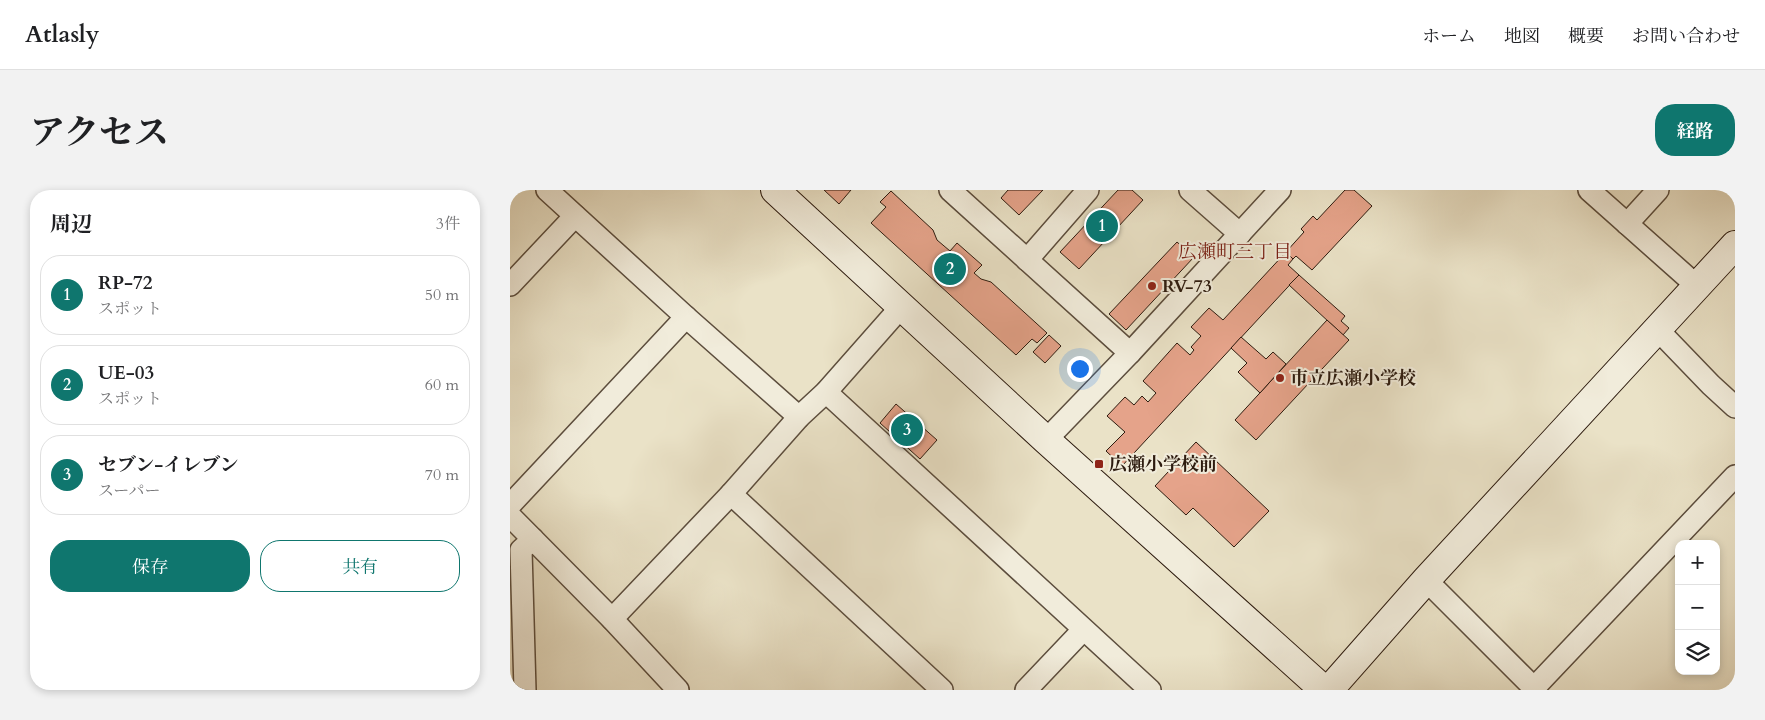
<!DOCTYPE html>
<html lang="ja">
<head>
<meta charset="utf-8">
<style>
	body { margin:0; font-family:Cardo,"Noto Serif JP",serif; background:#f2f2f2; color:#202124 }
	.controls { position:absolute; right:15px; bottom:15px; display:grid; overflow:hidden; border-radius:10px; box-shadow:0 2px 8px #0003 }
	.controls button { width:45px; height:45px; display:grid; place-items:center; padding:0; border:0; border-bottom:1px solid #e0e0e0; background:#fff; color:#202124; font:25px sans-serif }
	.you { position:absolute; left:569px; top:178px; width:18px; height:18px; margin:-12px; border:4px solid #fff; border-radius:50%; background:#1a73e8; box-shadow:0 0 0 8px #1a73e833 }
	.badge { display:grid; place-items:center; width:32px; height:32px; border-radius:50%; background:#0f766e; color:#fff; font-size:16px; font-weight:700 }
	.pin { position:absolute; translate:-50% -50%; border:2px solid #fff; box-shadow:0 1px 5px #0006 }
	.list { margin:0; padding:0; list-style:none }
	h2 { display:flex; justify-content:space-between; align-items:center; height:65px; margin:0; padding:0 20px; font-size:21px }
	h2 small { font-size:16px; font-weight:400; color:#757577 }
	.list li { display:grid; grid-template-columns:32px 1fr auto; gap:15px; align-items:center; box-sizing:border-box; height:80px; margin:0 10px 10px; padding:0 10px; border:1px solid #e0e0e0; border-radius:20px }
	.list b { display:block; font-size:19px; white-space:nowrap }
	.list p { margin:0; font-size:16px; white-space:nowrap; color:#757577 }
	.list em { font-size:16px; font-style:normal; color:#757577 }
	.actions { display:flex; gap:10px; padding:15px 20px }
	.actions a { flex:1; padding:11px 0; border:1px solid #0f766e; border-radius:20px; text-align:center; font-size:18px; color:#0f766e }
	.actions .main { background:#0f766e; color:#fff }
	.icon { flex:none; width:28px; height:28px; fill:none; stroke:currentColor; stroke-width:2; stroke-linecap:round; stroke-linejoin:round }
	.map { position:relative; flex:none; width:1225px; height:500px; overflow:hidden; border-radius:20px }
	header { display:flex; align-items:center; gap:30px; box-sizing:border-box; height:70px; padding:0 25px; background:#fff; border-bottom:1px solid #e0e0e0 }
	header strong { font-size:24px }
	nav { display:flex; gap:28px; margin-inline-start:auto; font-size:18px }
	.intro { display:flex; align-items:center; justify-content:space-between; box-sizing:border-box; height:120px; padding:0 30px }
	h1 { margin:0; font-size:35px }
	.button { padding:12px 22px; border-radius:20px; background:#0f766e; color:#fff; font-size:18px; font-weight:700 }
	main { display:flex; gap:30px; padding:0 30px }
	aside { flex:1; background:#fff; border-radius:20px; box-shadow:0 2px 8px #0003 }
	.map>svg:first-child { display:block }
	.building { fill:#e5a38a; stroke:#2d1b0f }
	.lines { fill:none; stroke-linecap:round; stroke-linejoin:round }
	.street-casing { stroke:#5c4d3d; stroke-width:24 }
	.secondary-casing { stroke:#2d1b0f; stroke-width:30 }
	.street { stroke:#f1ecdb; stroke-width:21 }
	.secondary { stroke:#f1ecdb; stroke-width:28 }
	.poi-dot { fill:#8f2418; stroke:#f1ecdb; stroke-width:2 }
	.labels { text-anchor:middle; stroke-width:4; stroke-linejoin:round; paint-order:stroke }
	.poi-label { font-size:18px; font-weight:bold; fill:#2d1b0f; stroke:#f1ecdb; text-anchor:start }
	.neighbourhood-label { font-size:19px; fill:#7a1f14; stroke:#f1ecdb }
</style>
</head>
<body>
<header>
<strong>Atlasly</strong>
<nav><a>ホーム</a><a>地図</a><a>概要</a><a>お問い合わせ</a></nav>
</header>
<div class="intro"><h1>アクセス</h1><a class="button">経路</a></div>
<main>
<aside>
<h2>周辺<small>3件</small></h2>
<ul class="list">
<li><span class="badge">1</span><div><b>RP-72</b><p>スポット</p></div><em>50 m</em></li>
<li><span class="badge">2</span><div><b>UE-03</b><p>スポット</p></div><em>60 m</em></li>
<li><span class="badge">3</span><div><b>セブン-イレブン</b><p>スーパー</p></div><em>70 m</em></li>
</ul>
<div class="actions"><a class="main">保存</a><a>共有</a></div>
</aside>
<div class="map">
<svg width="1225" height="500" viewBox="0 0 1225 500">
	<rect width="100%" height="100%" fill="#eae2c7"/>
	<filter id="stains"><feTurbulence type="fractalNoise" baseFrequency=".004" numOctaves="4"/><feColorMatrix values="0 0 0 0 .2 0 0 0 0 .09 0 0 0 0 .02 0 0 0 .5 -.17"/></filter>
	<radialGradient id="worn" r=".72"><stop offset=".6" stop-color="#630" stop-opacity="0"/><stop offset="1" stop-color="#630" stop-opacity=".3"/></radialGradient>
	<g class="building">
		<path d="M314,0H341L329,14Z"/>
		<path d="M498,0H533L509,25L491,8Z"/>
		<path d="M608,0H622L633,10L569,79L550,62Z"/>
		<path d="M835,0H844L862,16L802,80L786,66L783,69L776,62L794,42L791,39L803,26L807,30Z"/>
		<path d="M381,1L423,40L427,50L440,61L447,53L472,75L464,83L471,89L481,92L537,143L527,153L522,149L506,165L361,33L376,17L370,12Z"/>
		<path d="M667,52L684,67L616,140L599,124Z"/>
		<path d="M776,62L783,69L778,75L789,85L612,276L596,261L615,242L597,226L615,207L624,215L632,206L638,212L646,203L633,191L667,153L680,165L684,160L681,157L691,146L681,137L699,118L713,130Z"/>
		<path d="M789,85L835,126L831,131L839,138L833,145L779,95Z"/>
		<path d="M817,130L839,150L746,250L725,230Z"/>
		<path d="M539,145L551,156L535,173L523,162Z"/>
		<path d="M731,147L756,169L763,162L776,174L750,203L728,182L737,173L721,158Z"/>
		<path d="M386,214L427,250L410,269L370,233Z"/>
		<path d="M686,252L759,321L724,357L683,318L676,325L645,296Z"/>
	</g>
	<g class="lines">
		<g class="street-casing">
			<g id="street">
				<path d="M37,0L176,127L289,227"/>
				<path d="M440,0L620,163"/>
				<path d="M680,0L730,44"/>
				<path d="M1079,0L1187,96"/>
				<path d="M1117,34L1148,0"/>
				<path d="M517,70L578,0"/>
				<path d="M0,95L65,26"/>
				<path d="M1147,139L1201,195L1225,217"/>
				<path d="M316,202L640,500"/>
				<path d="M536,250L620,163L770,0"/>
				<path d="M221,304L432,500"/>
				<path d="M0,315L176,127"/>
				<path d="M0,326L102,429L168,500"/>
				<path d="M916,390L1026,500"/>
				<path d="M102,429L221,304L289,227L316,202L391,117"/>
				<path d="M1024,498L1225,286"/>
				<path d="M15,500L11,360L23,349"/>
				<path d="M516,500L573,440"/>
			</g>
		</g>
		<g class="secondary-casing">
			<g id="secondary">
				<path d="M265,0L536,250L814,500"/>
				<path d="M819,500L916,390L1225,55"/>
			</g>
		</g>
		<use href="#street" class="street"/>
		<use href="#secondary" class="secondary"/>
	</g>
	<g class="poi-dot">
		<circle cx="642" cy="96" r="5"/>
		<circle cx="770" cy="188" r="5"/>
		<rect x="584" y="269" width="10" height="10" rx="2.5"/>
	</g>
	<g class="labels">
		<g class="poi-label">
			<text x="652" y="102">RV-73</text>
			<text x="780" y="194">市立広瀬小学校</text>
			<text x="599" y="280">広瀬小学校前</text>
		</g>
		<g class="neighbourhood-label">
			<text x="725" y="68">広瀬町三丁目</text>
		</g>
	</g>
	<rect width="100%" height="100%" filter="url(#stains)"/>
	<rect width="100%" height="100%" fill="url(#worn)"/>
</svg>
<div class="controls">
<button>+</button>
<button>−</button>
<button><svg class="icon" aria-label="layers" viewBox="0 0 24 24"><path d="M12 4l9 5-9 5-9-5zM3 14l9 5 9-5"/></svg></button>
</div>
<div class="you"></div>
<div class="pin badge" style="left:592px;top:36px">1</div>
<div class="pin badge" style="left:440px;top:79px">2</div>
<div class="pin badge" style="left:397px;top:240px">3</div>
</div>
</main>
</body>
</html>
